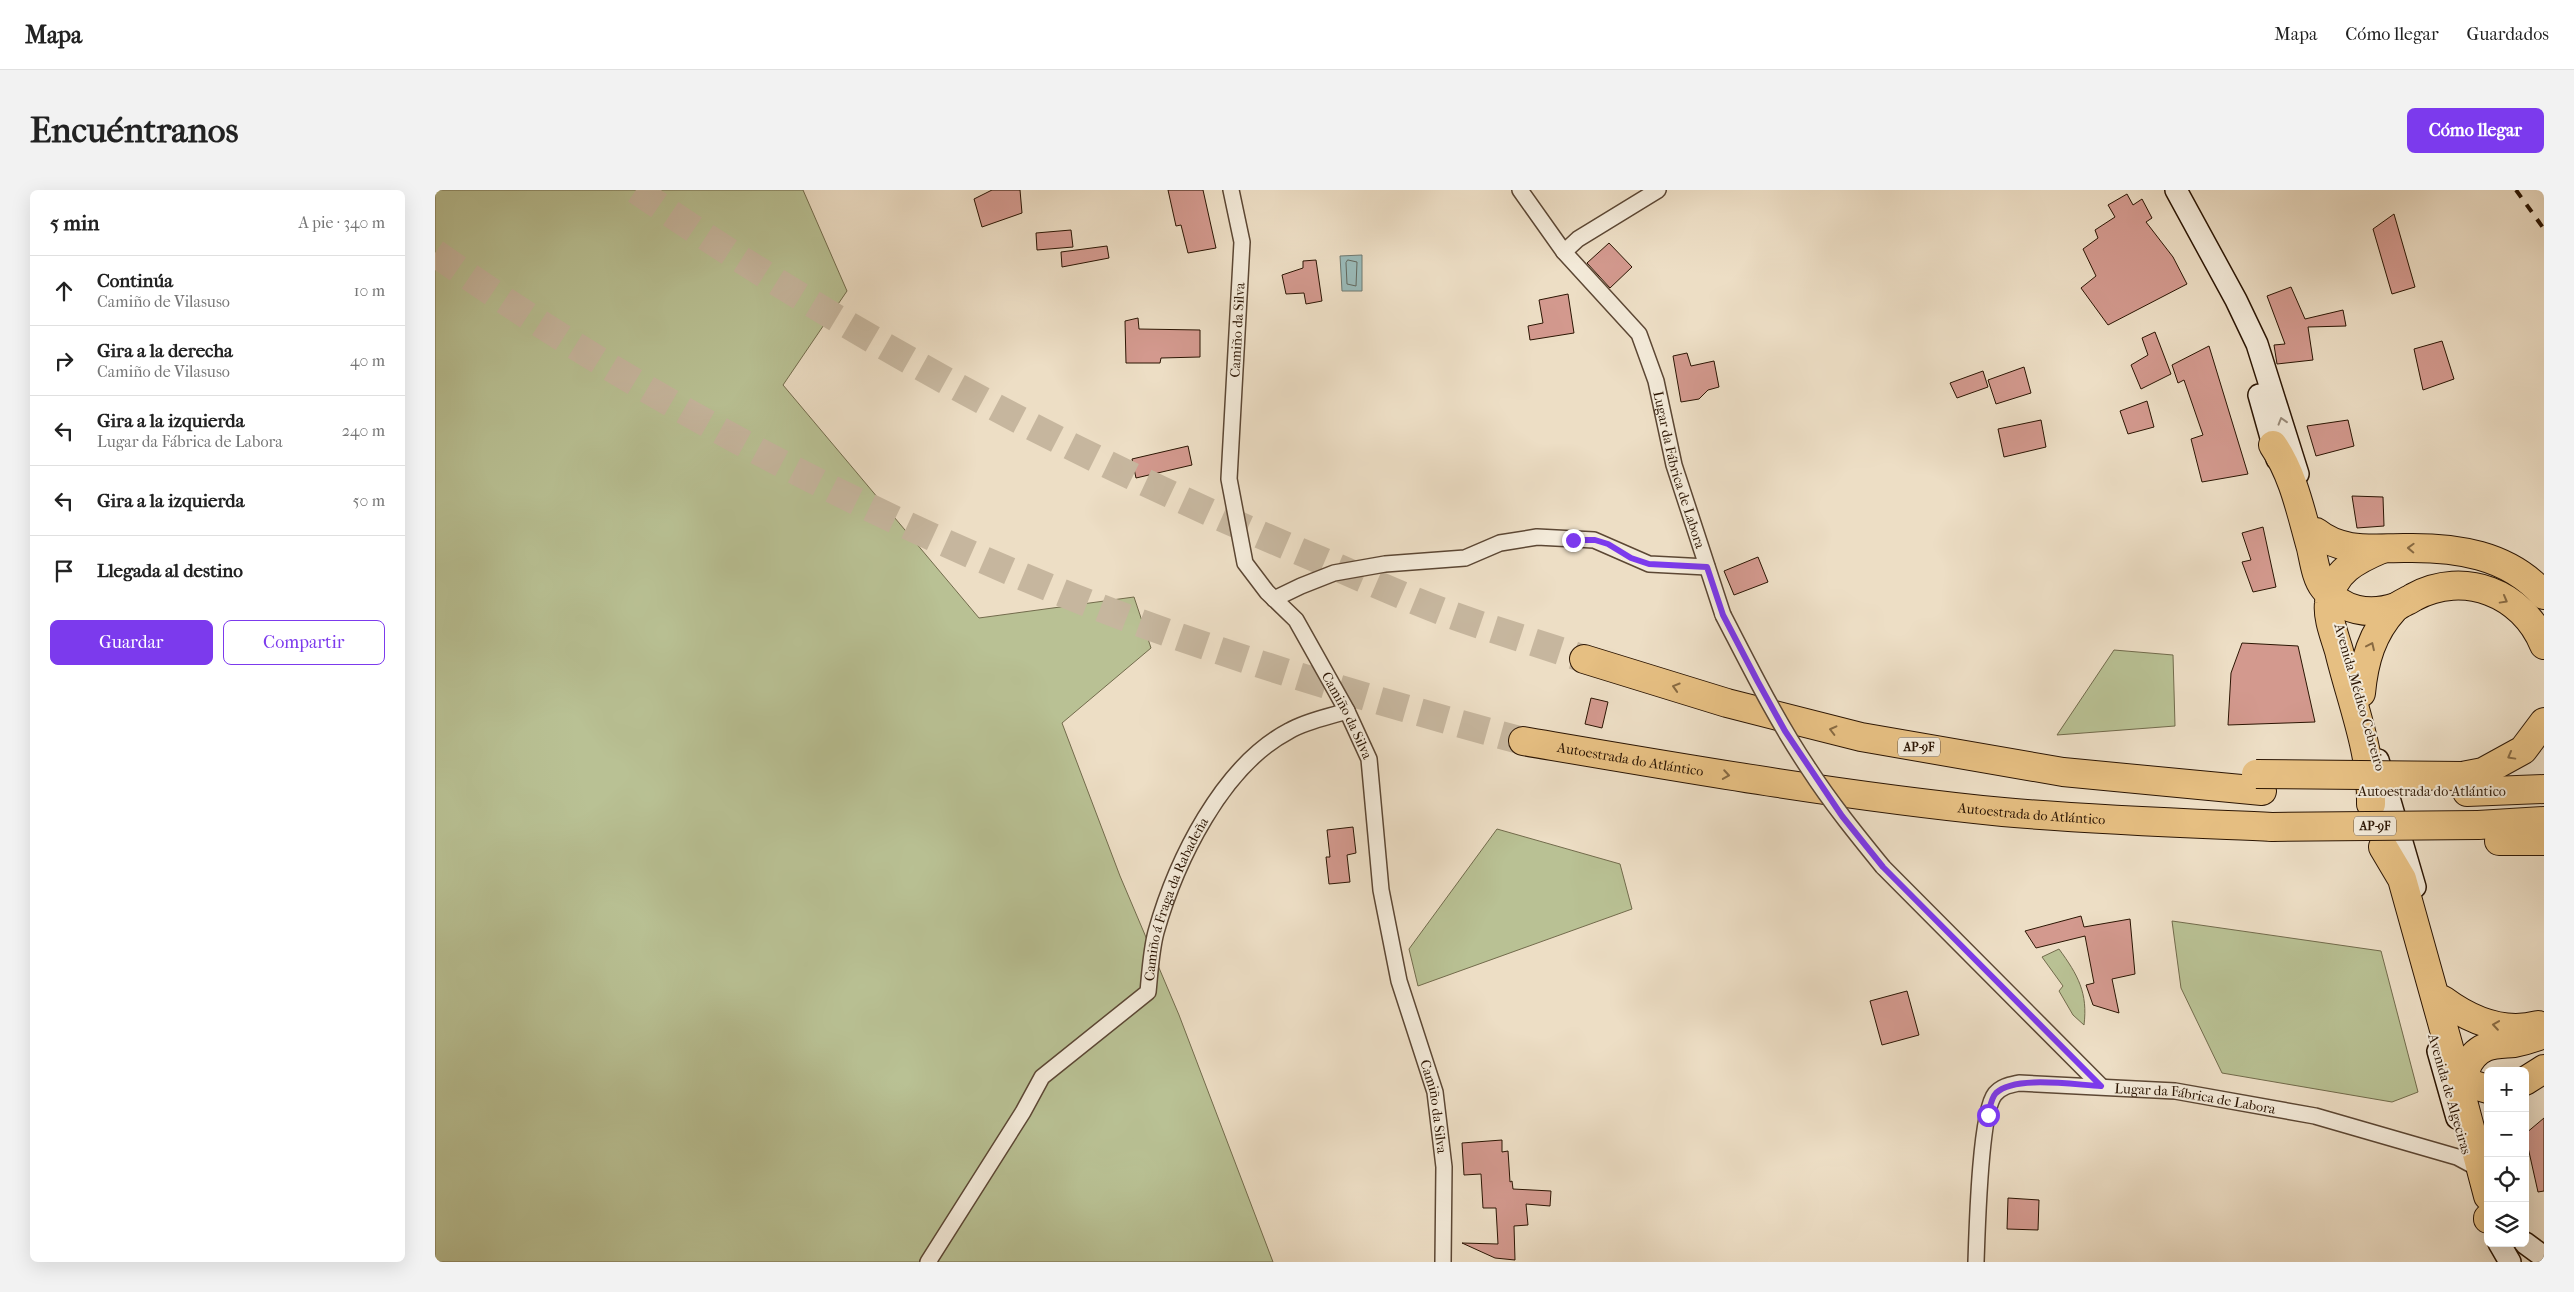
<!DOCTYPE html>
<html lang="es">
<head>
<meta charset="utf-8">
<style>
	body { margin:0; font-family:"IM FELL French Canon",serif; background:#f2f2f2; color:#222 }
	.controls { position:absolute; right:15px; bottom:15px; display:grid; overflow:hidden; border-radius:8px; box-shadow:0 5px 20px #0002 }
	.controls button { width:45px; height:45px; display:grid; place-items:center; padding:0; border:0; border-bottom:1px solid #e0e0e0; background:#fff; color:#222; font:25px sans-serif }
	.stop { position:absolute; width:15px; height:15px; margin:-11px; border:4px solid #7c3aed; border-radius:50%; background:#fff }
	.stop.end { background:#7c3aed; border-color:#fff; box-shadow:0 1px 5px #0008 }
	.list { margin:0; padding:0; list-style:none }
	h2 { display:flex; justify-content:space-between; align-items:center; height:65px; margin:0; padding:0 20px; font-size:21px }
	h2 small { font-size:16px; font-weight:400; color:#767676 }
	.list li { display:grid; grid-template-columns:32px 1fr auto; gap:15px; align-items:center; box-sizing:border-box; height:70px; padding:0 20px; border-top:1px solid #e0e0e0 }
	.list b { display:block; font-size:19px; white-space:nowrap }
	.list p { margin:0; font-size:16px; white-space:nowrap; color:#767676 }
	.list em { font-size:16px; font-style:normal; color:#767676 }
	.actions { display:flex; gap:10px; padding:15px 20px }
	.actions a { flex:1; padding:11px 0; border:1px solid #7c3aed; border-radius:8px; text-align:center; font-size:18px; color:#7c3aed }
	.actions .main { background:#7c3aed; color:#fff }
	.icon { flex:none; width:28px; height:28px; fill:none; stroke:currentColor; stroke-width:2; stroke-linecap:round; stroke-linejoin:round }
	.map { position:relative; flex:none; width:2109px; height:1072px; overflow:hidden; border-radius:8px }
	header { display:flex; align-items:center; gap:30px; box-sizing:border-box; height:70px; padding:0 25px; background:#fff; border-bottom:1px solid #e0e0e0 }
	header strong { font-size:24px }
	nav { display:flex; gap:28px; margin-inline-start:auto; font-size:18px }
	.intro { display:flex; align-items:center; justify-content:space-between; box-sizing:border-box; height:120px; padding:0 30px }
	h1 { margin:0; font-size:35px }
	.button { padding:12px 22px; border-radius:8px; background:#7c3aed; color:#fff; font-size:18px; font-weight:700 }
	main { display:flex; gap:30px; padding:0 30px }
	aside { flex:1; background:#fff; border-radius:8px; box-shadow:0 5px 20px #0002 }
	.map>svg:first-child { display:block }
	.green { fill:#b9c194; stroke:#726b4c }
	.water { fill:#9abbba; stroke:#6e7971 }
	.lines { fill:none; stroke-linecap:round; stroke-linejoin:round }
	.shore { stroke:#62685e; stroke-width:1 }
	.building { fill:#d3998e; stroke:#2b1503 }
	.highway-tunnel { stroke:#c6b69e; stroke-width:28; stroke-dasharray:28 14; stroke-linecap:butt }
	.street-casing { stroke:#5c4734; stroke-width:18 }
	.secondary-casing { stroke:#2b1503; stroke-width:24 }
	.highway-casing { stroke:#2b1503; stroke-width:30 }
	.street { stroke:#f3ead9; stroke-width:15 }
	.secondary { stroke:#f3ead9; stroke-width:21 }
	.highway { stroke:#e6bf82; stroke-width:28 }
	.rail { stroke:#2b1503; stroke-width:4; stroke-dasharray:9 9; stroke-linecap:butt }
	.street-bridge-casing { stroke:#5c4734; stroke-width:18; stroke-linecap:butt }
	.highway-bridge-casing { stroke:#2b1503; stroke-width:30; stroke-linecap:butt }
	.street-bridge { stroke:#f3ead9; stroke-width:15 }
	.highway-bridge { stroke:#e6bf82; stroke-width:28 }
	.oneway { stroke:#998a79 }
	.oneway2 { stroke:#886a42 }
	.route { stroke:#7c3aed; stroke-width:6 }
	.labels { text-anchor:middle; stroke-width:4; stroke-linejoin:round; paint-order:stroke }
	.shield { fill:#f3ead9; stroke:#675543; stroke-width:1 }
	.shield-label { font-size:12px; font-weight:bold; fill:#2b1503 }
	.street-label { font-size:14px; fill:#2b1503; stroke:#f3ead9 }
</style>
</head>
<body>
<header>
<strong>Mapa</strong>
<nav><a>Mapa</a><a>Cómo llegar</a><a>Guardados</a></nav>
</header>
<div class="intro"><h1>Encuéntranos</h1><a class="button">Cómo llegar</a></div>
<main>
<aside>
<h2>5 min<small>A pie · 340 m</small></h2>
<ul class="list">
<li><svg class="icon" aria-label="ahead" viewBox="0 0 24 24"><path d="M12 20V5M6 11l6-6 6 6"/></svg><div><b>Continúa</b><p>Camiño de Vilasuso</p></div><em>10 m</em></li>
<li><svg class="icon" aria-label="right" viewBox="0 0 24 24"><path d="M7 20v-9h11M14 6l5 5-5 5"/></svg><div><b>Gira a la derecha</b><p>Camiño de Vilasuso</p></div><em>40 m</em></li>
<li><svg class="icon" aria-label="left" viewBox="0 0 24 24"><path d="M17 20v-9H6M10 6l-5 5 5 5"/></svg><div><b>Gira a la izquierda</b><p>Lugar da Fábrica de Labora</p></div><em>240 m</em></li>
<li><svg class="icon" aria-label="left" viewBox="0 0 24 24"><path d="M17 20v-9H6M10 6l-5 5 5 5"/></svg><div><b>Gira a la izquierda</b></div><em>50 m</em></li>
<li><svg class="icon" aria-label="arrive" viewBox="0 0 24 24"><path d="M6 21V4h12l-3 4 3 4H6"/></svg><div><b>Llegada al destino</b></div></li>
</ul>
<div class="actions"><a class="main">Guardar</a><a>Compartir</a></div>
</aside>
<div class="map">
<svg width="2109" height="1072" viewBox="0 0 2109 1072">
	<rect width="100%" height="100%" fill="#eddec5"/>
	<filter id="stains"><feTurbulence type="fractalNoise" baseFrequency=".004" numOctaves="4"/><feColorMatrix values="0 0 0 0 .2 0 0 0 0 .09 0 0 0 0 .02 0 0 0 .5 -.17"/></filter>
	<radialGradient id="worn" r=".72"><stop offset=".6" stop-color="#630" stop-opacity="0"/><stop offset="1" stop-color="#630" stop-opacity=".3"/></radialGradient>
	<g class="green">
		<path d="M0,0H368L412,101L348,195L544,428L699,407L716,458L627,533L685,686L744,825L838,1072H0Z"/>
		<path d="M1679,460L1738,465L1740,536L1622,545Z"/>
		<path d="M1062,639L1185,674L1197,719L983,796L974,759Z"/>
		<path d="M1737,731L1946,761L1983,902L1957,912L1787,883L1746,798Z"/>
		<path d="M1624,759C1643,785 1653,803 1649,835L1638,825L1624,801L1628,796L1607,767Z"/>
	</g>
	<path class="water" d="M927,65V101H907L905,66Z"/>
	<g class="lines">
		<path class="shore" d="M913,70L922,72L921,96L912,94L911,73Z"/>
	</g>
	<g class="building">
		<path d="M557,0H585L587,23L547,37L539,9Z"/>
		<path d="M733,0H768L781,58L753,63L746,35L741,36Z"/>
		<path d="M1692,4L1698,15L1707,9L1717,28L1711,32L1738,67L1752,94L1673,135L1646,98L1661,86L1648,59L1663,48L1660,40L1680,27L1673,15Z"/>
		<path d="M1959,24L1980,97L1957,104L1938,39Z"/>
		<path d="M636,40L638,57L602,60L601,43Z"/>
		<path d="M1174,53L1197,77L1175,98L1152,73Z"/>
		<path d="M672,56L674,68L627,77L626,62Z"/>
		<path d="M881,70L887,111L871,114L869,103L851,104L847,85L868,78V71Z"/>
		<path d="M1856,97L1870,129L1908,120L1911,136L1873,137L1878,170L1842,174L1839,155L1850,154L1832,106Z"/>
		<path d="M1133,104L1139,143L1095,150L1093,136L1108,133L1104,110Z"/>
		<path d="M703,128L704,139L765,140V167L726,168L725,173H691L690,131Z"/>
		<path d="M1720,142L1736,184L1706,199L1696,175L1713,165L1707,148Z"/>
		<path d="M2007,151L2019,189L1988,200L1979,159Z"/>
		<path d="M1774,156L1813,284L1767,292L1756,249L1768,245L1749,190L1743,193L1737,175Z"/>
		<path d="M1252,163L1256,176L1279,171L1284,197L1273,200L1264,209L1246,212L1238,166Z"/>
		<path d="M1589,177L1596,203L1561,214L1553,190Z"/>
		<path d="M1548,181L1553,197L1522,208L1515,193Z"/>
		<path d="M1712,211L1719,237L1693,244L1685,221Z"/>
		<path d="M1606,230L1611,257L1569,267L1563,239Z"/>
		<path d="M1913,230L1919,256L1881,266L1872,236Z"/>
		<path d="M753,256L757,275L701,288L697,269Z"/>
		<path d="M1917,306L1948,307L1949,336L1922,338Z"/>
		<path d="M1828,337L1841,397L1818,402L1807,372L1816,370L1807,343Z"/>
		<path d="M1323,367L1333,392L1299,405L1289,381Z"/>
		<path d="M1807,453L1863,456L1880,532L1793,535L1796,483Z"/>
		<path d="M1156,508L1173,512L1167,538L1150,534Z"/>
		<path d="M918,637L921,663L912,665L915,692L894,694L891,667H895L892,640Z"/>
		<path d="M1646,726L1649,737L1695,729L1700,784L1677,789L1684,823L1658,815L1651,795L1659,793L1650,746L1601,758L1590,741Z"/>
		<path d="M1472,801L1484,845L1447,855L1435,811Z"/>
		<path d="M2109,928V1001L2103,1002L2090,944Z"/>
		<path d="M1067,950V962L1073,961L1075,992L1077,991L1078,999L1116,1001L1115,1016L1091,1014L1093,1035L1079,1036L1080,1070L1060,1068L1027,1053L1063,1054L1061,1018H1048L1046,984L1029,985L1027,953Z"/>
		<path d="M1573,1008L1604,1010L1603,1040L1572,1039Z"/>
	</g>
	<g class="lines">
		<g class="highway-tunnel">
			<path d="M201,0C415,147 646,271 885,370C932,390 979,412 1028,429C1068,443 1109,455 1149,469"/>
			<path d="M0,63C199,203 415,318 640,408C786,466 937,510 1088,551"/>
		</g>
		<g class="street-casing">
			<g id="street">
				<path id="s1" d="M796,0L807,52L794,289L810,373L832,402L861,430L912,521L934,569L946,700L964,791L1000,902L1009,977L1008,1072"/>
				<path id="s2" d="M1085,0L1129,62L1204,144L1221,191L1239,275L1288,425"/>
				<path d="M1129,62L1143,49L1223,0"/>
				<path d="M839,409L866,396L899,383L950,374L1030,368L1065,353L1102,347L1159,350L1214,374L1272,377"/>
				<path d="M1448,677L1666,896"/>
				<path id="s3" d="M493,1072L588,922L607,887L713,802C715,782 716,761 721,742C741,671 787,576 854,541C871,531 893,527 912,521"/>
				<path id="s4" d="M1541,1072C1542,1043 1545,922 1560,904C1567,896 1575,895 1584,893L1740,901L1880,926L2022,967L2035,974"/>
			</g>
		</g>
		<g class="secondary-casing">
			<g id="secondary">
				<path d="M1741,0L1801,110L1822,154L1863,284"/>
				<path d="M1824,205L1842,269"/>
				<path d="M1943,570L1980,697"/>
				<path d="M2003,861L2022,928"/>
				<path d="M2064,1053L2075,1072"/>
				<path d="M2090,1053L2109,1067"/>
			</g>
		</g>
		<g class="highway-casing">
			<g id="highway">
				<path d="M1838,255C1859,286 1866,323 1876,358C1879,371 1881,388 1889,398C1907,421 1934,426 1961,417"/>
				<path d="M1881,342C1907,363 1937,358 1969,358C2020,357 2073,364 2109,405"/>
				<path d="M1149,469L1292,513L1426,547L1628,582L1827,601"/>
				<path d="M1926,503C1929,471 1937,443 1959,419C1964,414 1973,411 1979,407C2029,380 2088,403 2109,455"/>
				<path id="s5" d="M1088,551C1247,578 1407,606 1568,622C1657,630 1747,633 1837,637"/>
				<path d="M2027,586L2048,582L2088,560L2109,532"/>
				<path d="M2032,602L2109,599"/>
				<path d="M1936,614C1937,562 1916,511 1904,461C1900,447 1892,428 1894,413C1896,382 1923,369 1947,359"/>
				<path d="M2043,635L2109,631"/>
				<path d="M2064,651H2109"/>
				<path d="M1948,657L1967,689L2020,879L2039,895L2053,899"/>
				<path d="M2008,810C2035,830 2069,844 2103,835"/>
				<path d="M2090,891L2109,879"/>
				<path d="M2053,1006L2028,911C2025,891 2030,866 2051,857C2059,854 2070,854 2079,853C2089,851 2099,848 2109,844"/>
				<path d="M2053,1029V1028"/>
			</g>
		</g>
		<use href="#street" class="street"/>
		<use href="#secondary" class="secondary"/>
		<use href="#highway" class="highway"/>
		<path class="rail" d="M2081,0L2109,39"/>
		<g class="street-bridge-casing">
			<path id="street-bridge" d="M1288,425C1315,477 1341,530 1374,579C1396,613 1422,645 1448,677"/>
		</g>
		<g class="highway-bridge-casing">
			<g id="highway-bridge">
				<path d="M1821,584L2027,586"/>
				<path d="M1837,637L2043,635"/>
			</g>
		</g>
		<use href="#street-bridge" class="street-bridge"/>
		<use href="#highway-bridge" class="highway-bridge"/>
	</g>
	<defs><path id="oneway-chevron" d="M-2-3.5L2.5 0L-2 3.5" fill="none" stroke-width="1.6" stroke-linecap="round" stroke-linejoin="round" transform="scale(1.25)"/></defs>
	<use class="oneway" href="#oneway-chevron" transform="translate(1847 231) rotate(-107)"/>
	<g class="oneway2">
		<use href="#oneway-chevron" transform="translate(1976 358) rotate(-178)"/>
		<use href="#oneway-chevron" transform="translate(2069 410) rotate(29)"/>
		<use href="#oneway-chevron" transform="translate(1936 456) rotate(-65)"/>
		<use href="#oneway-chevron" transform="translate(1241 497) rotate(-163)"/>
		<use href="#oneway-chevron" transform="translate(1398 540) rotate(-166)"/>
		<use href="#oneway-chevron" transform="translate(2076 566) rotate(151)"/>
		<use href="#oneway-chevron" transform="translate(1291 585) rotate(9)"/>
		<use href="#oneway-chevron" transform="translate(2061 835) rotate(-172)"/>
	</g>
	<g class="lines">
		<path class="route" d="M1138,350H1160L1173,354L1196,368L1214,374L1272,377L1288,425L1323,492L1350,541L1407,626L1448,677L1666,896C1640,895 1580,885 1561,903C1556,908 1555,918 1553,925"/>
	</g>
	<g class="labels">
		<g class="shield">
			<rect x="1463" y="547.5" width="42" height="19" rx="4"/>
			<rect x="1919" y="626.5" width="42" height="19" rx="4"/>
		</g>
		<g class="shield-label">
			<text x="1484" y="561">AP-9F</text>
			<text x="1940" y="640">AP-9F</text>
		</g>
		<g class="street-label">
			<text transform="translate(802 140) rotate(-87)" y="5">Camiño da Silva</text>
			<text dy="5" stroke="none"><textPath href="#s2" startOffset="329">Lugar da Fábrica de Labora</textPath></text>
			<text transform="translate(1925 507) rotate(74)" y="5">Avenida Médico Cebreiro</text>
			<text dy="5" stroke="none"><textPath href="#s1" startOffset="561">Camiño da Silva</textPath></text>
			<text dy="5" stroke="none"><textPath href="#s5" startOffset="109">Autoestrada do Atlántico</textPath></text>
			<text x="1997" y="606">Autoestrada do Atlántico</text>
			<text dy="5" stroke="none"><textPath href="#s5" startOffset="514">Autoestrada do Atlántico</textPath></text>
			<text dy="5" stroke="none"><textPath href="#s3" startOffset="451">Camiño á Fraga da Rabadeña</textPath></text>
			<text transform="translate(2015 904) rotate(74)" y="5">Avenida de Algeciras</text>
			<text dy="5" stroke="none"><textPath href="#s4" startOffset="374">Lugar da Fábrica de Labora</textPath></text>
			<text dy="5" stroke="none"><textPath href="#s1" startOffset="965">Camiño da Silva</textPath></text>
		</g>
	</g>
	<rect width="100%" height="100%" filter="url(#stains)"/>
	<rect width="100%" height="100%" fill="url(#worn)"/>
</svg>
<div class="controls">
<button>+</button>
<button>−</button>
<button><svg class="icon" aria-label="locate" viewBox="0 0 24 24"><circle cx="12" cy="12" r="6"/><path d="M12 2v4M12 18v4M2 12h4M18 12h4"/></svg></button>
<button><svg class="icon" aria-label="layers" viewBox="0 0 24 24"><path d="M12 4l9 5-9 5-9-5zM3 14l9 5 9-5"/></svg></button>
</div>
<div class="stop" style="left:1553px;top:925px"></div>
<div class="stop end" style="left:1138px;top:350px"></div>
</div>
</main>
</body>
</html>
